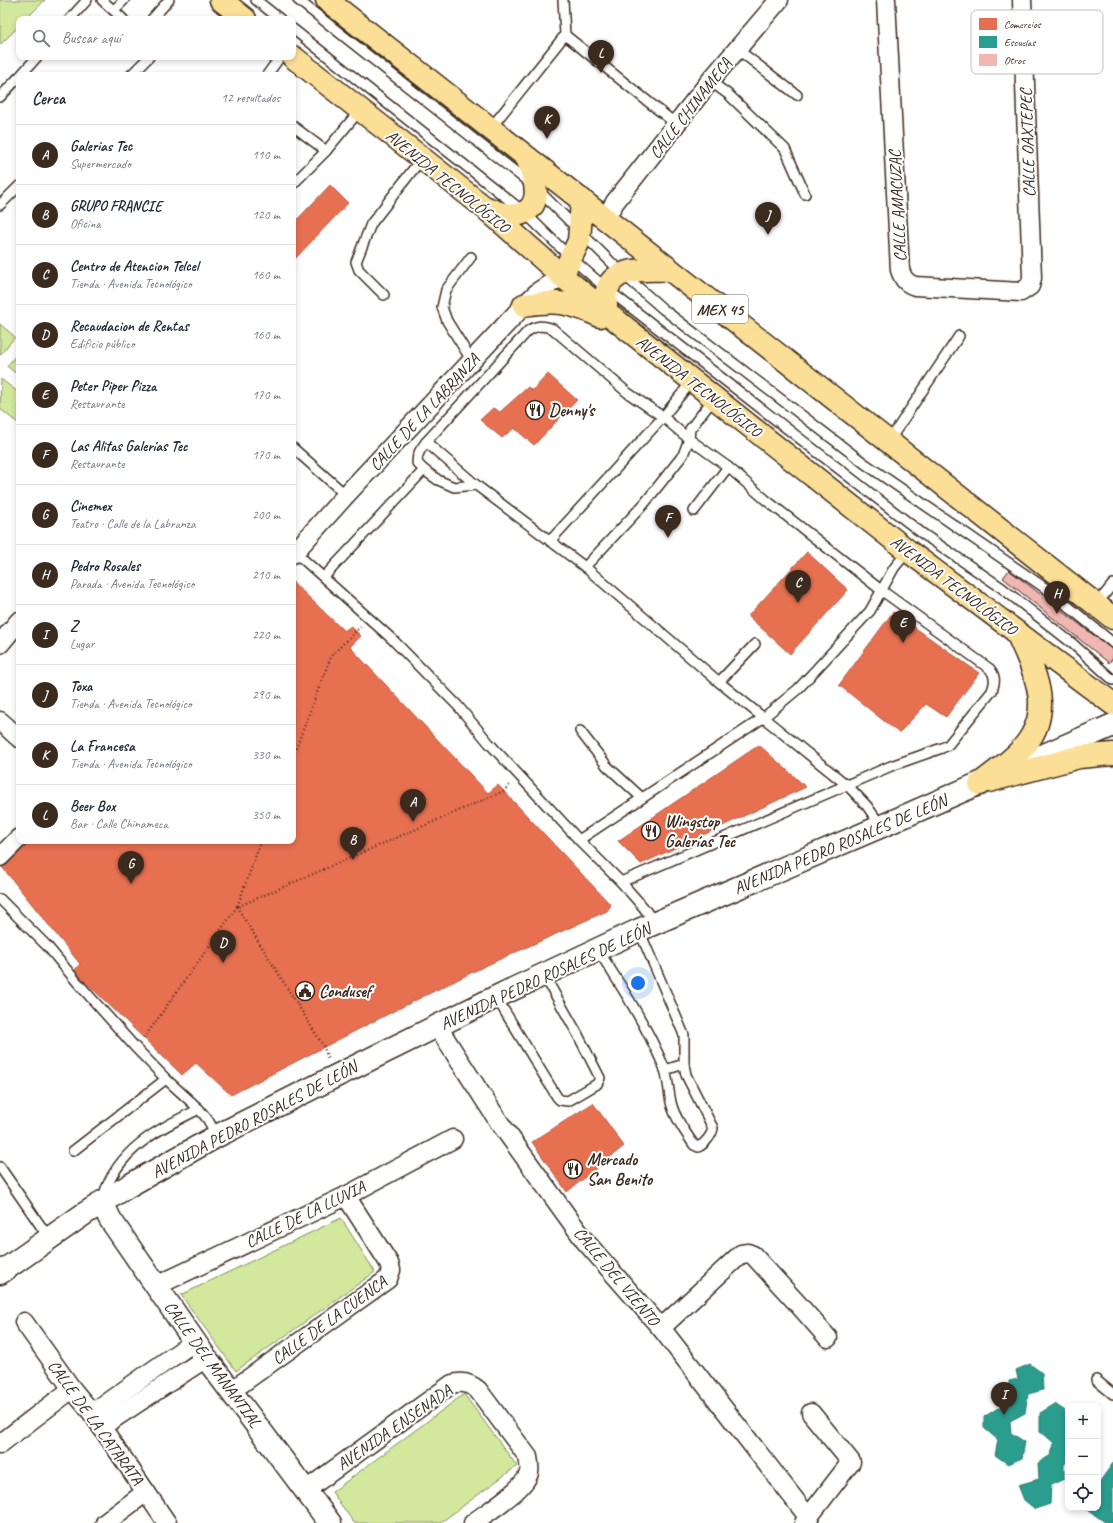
<!DOCTYPE html>
<html lang="es">
<head>
<meta charset="utf-8">
<style>
	body { margin:0; font-family:Caveat,sans-serif; background:#f6f6f7; color:#1f2937 }
	.controls { position:absolute; right:12px; bottom:12px; display:grid; overflow:hidden; border-radius:8px; box-shadow:0 2px 6px #0003 }
	.controls button { width:36px; height:36px; display:grid; place-items:center; padding:0; border:0; border-bottom:1px solid #e0e1e3; background:#fff; color:#1f2937; font:20px sans-serif }
	.you { position:absolute; left:638px; top:983px; width:14px; height:14px; margin:-10px; border:3px solid #fff; border-radius:50%; background:#1a73e8; box-shadow:0 0 0 6px #1a73e833 }
	.badge { display:grid; place-items:center; width:26px; height:26px; border-radius:50%; background:#3b2a1e; color:#fff; font-size:13px; font-weight:700 }
	.pin { position:absolute; translate:-50% -33px; filter:drop-shadow(0 1px 2px #0008) }
	.pin::after { content:''; position:absolute; top:21px; width:14px; height:12px; background:inherit; clip-path:polygon(0 0,100% 0,50% 100%) }
	.list { margin:0; padding:0; list-style:none }
	h2 { display:flex; justify-content:space-between; align-items:center; height:52px; margin:0; padding:0 16px; font-size:17px }
	h2 small { font-size:13px; font-weight:400; color:#747a83 }
	.list li { display:grid; grid-template-columns:26px 1fr auto; gap:12px; align-items:center; box-sizing:border-box; height:60px; padding:0 16px; border-top:1px solid #e0e1e3 }
	.list b { display:block; font-size:15px; white-space:nowrap }
	.list p { margin:0; font-size:13px; white-space:nowrap; color:#747a83 }
	.list em { font-size:13px; font-style:normal; color:#747a83 }
	.icon { flex:none; width:22px; height:22px; fill:none; stroke:currentColor; stroke-width:2; stroke-linecap:round; stroke-linejoin:round }
	.map { position:relative; flex:none; width:1113px; height:1523px; overflow:hidden }
	.search { position:absolute; background:#fff; box-shadow:0 2px 6px #0003; left:16px; top:16px; width:280px; height:44px; display:flex; align-items:center; gap:10px; box-sizing:border-box; padding:0 14px; border-radius:8px; color:#747a83; font-size:15px }
	.panel { position:absolute; background:#fff; box-shadow:0 2px 6px #0003; left:16px; top:72px; width:280px; height:772px; border-radius:8px }
	.map>svg:first-child { display:block }
	.green { fill:#d1e89d; stroke:#86895e }
	.shops { fill:#e76f51; stroke:#b35a42 }
	.schools { fill:#2a9d8f; stroke:#2f7a6d }
	.building { fill:#f1b6b2; stroke:#3b2a1e }
	.lines { fill:none; stroke-linecap:round; stroke-linejoin:round }
	.lane-casing { stroke:#3b2a1e; stroke-width:12 }
	.street-casing { stroke:#3b2a1e; stroke-width:21 }
	.secondary-casing { stroke:#3b2a1e; stroke-width:25 }
	.primary-casing { stroke:#3b2a1e; stroke-width:25 }
	.path { stroke:#3b2a1e; stroke-width:2.5; stroke-dasharray:1 3; stroke-linecap:butt }
	.lane { stroke:#fff; stroke-width:9 }
	.street { stroke:#fff; stroke-width:18 }
	.secondary { stroke:#fff; stroke-width:22 }
	.primary { stroke:#fbdf96; stroke-width:22 }
	.labels { text-anchor:middle; stroke-width:4; stroke-linejoin:round; paint-order:stroke }
	.shield { fill:#fff; stroke:#766a62; stroke-width:1 }
	.shield-label { font-size:16px; font-weight:bold; fill:#3b2a1e }
	.street-label { font-size:17px; fill:#3b2a1e; stroke:#fff }
	.poi-label { font-size:17px; font-weight:bold; fill:#3b2a1e; stroke:#fff; text-anchor:start }
	.key { fill:#fff; stroke:#c4bfbc; stroke-width:1 }
	.key-label { font-size:11px; fill:#3b2a1e }
</style>
</head>
<body>
<div class="map">
<svg width="1113" height="1523" viewBox="0 0 1113 1523">
	<rect width="100%" height="100%" fill="#fff"/>
	<filter id="ink" filterUnits="userSpaceOnUse"><feTurbulence type="fractalNoise" baseFrequency=".025" numOctaves="2"/><feDisplacementMap in="SourceGraphic" scale="8" xChannelSelector="R" yChannelSelector="G"/><feConvolveMatrix kernelMatrix="1 2 1 2 8 2 1 2 1" color-interpolation-filters="sRGB"/></filter>
	<g filter="url(#ink)">
		<g class="green">
			<path d="M0,0H45L26,19H19V26L0,45Z"/>
			<path d="M0,324L15,337L0,355Z"/>
			<path d="M19,352V376L7,366Z"/>
			<path d="M1,379L19,393V424L0,409Z"/>
			<path d="M341,1218L375,1272L236,1371L181,1295Z"/>
			<path d="M464,1394L517,1466L440,1523H354L332,1492Z"/>
		</g>
		<g class="shops">
			<path d="M330,185L348,203L293,261V224Z"/>
			<path d="M548,374L577,400L534,445L514,428L502,438L480,420L493,408L500,412L528,387L532,391Z"/>
			<path d="M807,552L848,590L790,654L748,616Z"/>
			<path d="M293,582L344,631L351,626L361,636L350,647L488,793L498,785L611,905L607,911L485,966L394,1011L231,1095L196,1063L182,1075L74,971L80,964L2,867L28,841H293Z"/>
			<path d="M893,612L979,673L946,717L926,704L899,733L839,685Z"/>
			<path d="M759,745L806,787L641,864L618,841Z"/>
			<path d="M593,1103L624,1146L567,1192L532,1142Z"/>
		</g>
		<g class="schools">
			<path d="M1030,1364L1042,1373L1043,1390L1028,1394L1025,1413L1010,1421L1011,1433L1025,1442L1022,1458L1008,1464L995,1455L998,1440L984,1428V1417L1001,1406L1000,1393L1009,1389V1381L1018,1379L1016,1370Z"/>
			<path d="M1055,1404L1068,1413V1462L1064,1464V1479L1051,1485L1050,1504L1035,1509L1024,1500L1018,1485L1039,1479L1038,1463L1051,1455L1054,1443L1040,1431V1413Z"/>
			<path d="M1113,1463V1523H1106L1085,1508H1098V1484Z"/>
		</g>
		<path class="building" d="M1009,570L1113,650V658L1109,663L1003,578Z"/>
		<g class="lines">
			<g class="lane-casing">
				<g id="lane">
					<path d="M102,0L123,19"/>
					<path d="M256,0L280,19"/>
					<path d="M298,0L536,188L623,274L663,309L864,463L1048,590L1113,643"/>
					<path d="M563,0L565,35L676,124"/>
					<path d="M114,10L124,0"/>
					<path d="M70,19L87,0"/>
					<path d="M152,19L169,0"/>
					<path d="M293,29L524,212L571,258L607,289L923,534L1002,588L1073,644L1113,680"/>
					<path d="M737,49L797,95"/>
					<path d="M21,75L37,57"/>
					<path d="M131,75L149,57"/>
					<path d="M267,75L280,57"/>
					<path d="M710,81L729,95L785,149L805,194"/>
					<path d="M0,97L19,77"/>
					<path d="M293,126L326,151"/>
					<path d="M490,129L565,35"/>
					<path d="M293,184L326,151L360,110"/>
					<path d="M0,205L19,186"/>
					<path d="M471,257L446,290L442,307L447,321L472,361"/>
					<path d="M384,295L359,270L356,262L371,224L422,158"/>
					<path d="M889,441L959,336"/>
					<path d="M426,442L476,485L585,567L719,682L848,786L867,806L881,826"/>
					<path d="M293,448L346,495"/>
					<path d="M424,470L438,480L454,487L476,485"/>
					<path d="M694,511L728,467"/>
					<path d="M550,541L663,417L692,381"/>
					<path d="M295,552L392,639L458,706L489,743L579,840L621,882L644,908L655,924"/>
					<path d="M585,567L644,504L683,455L689,439L690,429L715,397"/>
					<path d="M324,577L424,470L417,463C417,454 420,450 426,442L528,331C537,325 543,325 553,329L628,393L663,417L689,439L728,467L766,500L881,590L990,669C996,677 995,682 992,691L948,745L942,748L891,766L621,882"/>
					<path d="M1096,605L1113,584"/>
					<path d="M719,682L755,644"/>
					<path d="M580,731L607,766L642,798"/>
					<path d="M579,840L763,718L798,689L870,611L894,568L908,551"/>
					<path d="M0,899L48,947L77,982L134,1046L166,1079L199,1109L208,1120L217,1136"/>
					<path d="M598,950C622,987 646,1025 664,1067C669,1079 668,1093 672,1106C676,1120 686,1133 694,1145L698,1147C705,1144 712,1135 713,1128L686,1075L684,1064V1035L639,930"/>
					<path d="M496,997L557,1097L560,1100L568,1101L597,1084L600,1078L577,1033L544,975"/>
					<path d="M665,1070L684,1064"/>
					<path d="M73,1151L166,1079"/>
					<path d="M0,1167L49,1238"/>
					<path d="M103,1197C118,1149 157,1130 199,1109"/>
					<path d="M1096,1380L1113,1394"/>
				</g>
			</g>
			<g class="street-casing">
				<g id="street">
					<path d="M886,0L900,270C903,279 906,283 915,286L1021,292L1030,286L1032,278L1022,0"/>
					<path d="M605,219L615,202L710,81L779,0"/>
					<path d="M293,554L346,495L524,305L539,291L562,276"/>
					<path d="M0,644L19,621"/>
					<path d="M0,721L19,738"/>
					<path d="M0,857L19,838"/>
					<path d="M438,1026L448,1043L499,1122L585,1241L661,1328L809,1518"/>
					<path d="M156,1286L346,1196L453,1139"/>
					<path d="M24,1322L72,1389L92,1413L167,1523"/>
					<path d="M661,1328L741,1254L748,1253L753,1255L797,1303L828,1338"/>
					<path d="M231,1391L388,1279L391,1270L389,1263L346,1196"/>
					<path d="M92,1413L195,1341"/>
					<path d="M101,1427L206,1358"/>
					<path d="M0,1444L72,1389"/>
					<path d="M306,1490L452,1384C462,1381 470,1383 478,1390L528,1457C529,1462 530,1467 529,1473C525,1489 487,1512 473,1523"/>
					<path d="M105,1523L146,1492"/>
					<path d="M804,1523L851,1462L811,1413"/>
				</g>
			</g>
			<g class="secondary-casing">
				<g id="secondary">
					<path d="M102,1202L110,1219L206,1358L330,1523"/>
					<path d="M0,1273L84,1214L130,1185L217,1136L332,1078L496,997L639,930L882,826L1113,725"/>
				</g>
			</g>
			<g class="primary-casing">
				<g id="primary">
					<path d="M221,0L245,19"/>
					<path d="M327,0L1113,618"/>
					<path d="M293,57L484,207L562,276L622,325L908,551L1113,704"/>
					<path d="M487,208C494,211 503,215 510,215C515,216 521,214 525,212C545,201 532,173 527,158"/>
					<path d="M562,276L579,241L582,200"/>
					<path d="M524,305C558,300 569,302 600,316"/>
					<path d="M607,313C606,307 605,300 606,294C611,265 649,270 670,270"/>
					<path d="M989,781L1079,757L1113,754"/>
					<path d="M980,784C993,773 1009,763 1020,751C1056,714 1036,675 1018,635"/>
				</g>
			</g>
			<g class="path">
				<path d="M293,756L331,656L361,626"/>
				<path d="M261,841L237,907L504,791L510,784"/>
				<path d="M144,1038L237,907L324,1047L328,1060"/>
			</g>
			<use href="#lane" class="lane"/>
			<use href="#street" class="street"/>
			<use href="#secondary" class="secondary"/>
			<use href="#primary" class="primary"/>
		</g>
	</g>
	<defs>
		<g id="restaurant-ring" transform="scale(1)"><circle r="9.5" fill="#fff" stroke="#3b2a1e" stroke-width="1.5"/><path d="M-5-6h1v4h1v-4h1v4h1v-4h1v5L-1.5 .5V6h-2V.5L-5-1ZM5-6V6H3V1.5H1.5Q1.5-4 5-6Z" fill="#3b2a1e"/></g>
		<g id="civic-ring" transform="scale(1)"><circle r="9.5" fill="#fff" stroke="#3b2a1e" stroke-width="1.5"/><path d="M-.6-6.5H3V-4.5H.6V-3L4-1V1h2V6H-6V1h2V-1L-.6-3ZM-1.2 2.5V6h2.4V2.5Z" fill="#3b2a1e"/></g>
	</defs>
	<g fill-rule="evenodd">
		<use href="#restaurant-ring" x="535" y="410"/>
		<use href="#restaurant-ring" x="651" y="831"/>
		<use href="#civic-ring" x="305" y="991"/>
		<use href="#restaurant-ring" x="573" y="1169"/>
	</g>
	<g class="labels">
		<rect class="shield" x="692" y="295" width="56" height="28" rx="3"/>
		<g class="shield-label">
			<text x="720" y="315">MEX 45</text>
		</g>
		<g class="street-label">
			<text transform="translate(690 108) rotate(-52)" y="6">CALLE CHINAMECA</text>
			<text transform="translate(1027 143) rotate(-92)" y="6">CALLE OAXTEPEC</text>
			<text transform="translate(448 181) rotate(39)" y="6">AVENIDA TECNOLÓGICO</text>
			<text transform="translate(897 206) rotate(-93)" y="6">CALLE AMACUZAC</text>
			<text transform="translate(699 386) rotate(38)" y="6">AVENIDA TECNOLÓGICO</text>
			<text transform="translate(424 412) rotate(-47)" y="6">CALLE DE LA LABRANZA</text>
			<text transform="translate(954 585) rotate(37)" y="6">AVENIDA TECNOLÓGICO</text>
			<text transform="translate(840 844) rotate(-23)" y="6">AVENIDA PEDRO ROSALES DE LEÓN</text>
			<text transform="translate(545 976) rotate(-25)" y="6">AVENIDA PEDRO ROSALES DE LEÓN</text>
			<text transform="translate(254 1119) rotate(-28)" y="6">AVENIDA PEDRO ROSALES DE LEÓN</text>
			<text transform="translate(305 1214) rotate(-26)" y="6">CALLE DE LA LLUVIA</text>
			<text transform="translate(617 1276) rotate(50)" y="6">CALLE DEL VIENTO</text>
			<text transform="translate(329 1320) rotate(-36)" y="6">CALLE DE LA CUENCA</text>
			<text transform="translate(213 1364) rotate(54)" y="6">CALLE DEL MANANTIAL</text>
			<text transform="translate(96 1422) rotate(54)" y="6">CALLE DE LA CATARATA</text>
			<text transform="translate(394 1427) rotate(-35)" y="6">AVENIDA ENSENADA</text>
		</g>
		<g class="poi-label">
			<text x="549" y="416">Denny's</text>
			<text x="665" y="827">Wingstop<tspan x="665" dy="20">Galerías Tec</tspan></text>
			<text x="319" y="997">Condusef</text>
			<text x="587" y="1165">Mercado<tspan x="587" dy="20">San Benito</tspan></text>
		</g>
	</g>
	<rect x="971" y="10" width="132" height="64" rx="6" class="key"/>
	<rect x="979" y="18" width="18" height="12" fill="#e76f51"/>
	<rect x="979" y="36" width="18" height="12" fill="#2a9d8f"/>
	<rect x="979" y="54" width="18" height="12" fill="#f1b6b2"/>
	<g class="key-label">
		<text x="1004" y="28">Comercios</text>
		<text x="1004" y="46">Escuelas</text>
		<text x="1004" y="64">Otros</text>
	</g>
</svg>
<div class="controls">
<button>+</button>
<button>−</button>
<button><svg class="icon" aria-label="locate" viewBox="0 0 24 24"><circle cx="12" cy="12" r="6"/><path d="M12 2v4M12 18v4M2 12h4M18 12h4"/></svg></button>
</div>
<div class="you"></div>
<div class="pin badge" style="left:413px;top:822px">A</div>
<div class="pin badge" style="left:353px;top:860px">B</div>
<div class="pin badge" style="left:798px;top:603px">C</div>
<div class="pin badge" style="left:223px;top:963px">D</div>
<div class="pin badge" style="left:903px;top:643px">E</div>
<div class="pin badge" style="left:668px;top:538px">F</div>
<div class="pin badge" style="left:131px;top:884px">G</div>
<div class="pin badge" style="left:1057px;top:614px">H</div>
<div class="pin badge" style="left:1004px;top:1415px">I</div>
<div class="pin badge" style="left:768px;top:235px">J</div>
<div class="pin badge" style="left:547px;top:139px">K</div>
<div class="pin badge" style="left:601px;top:73px">L</div>
<div class="search"><svg class="icon" aria-label="search" viewBox="0 0 24 24"><circle cx="10" cy="10" r="6"/><path d="M15 15l6 6"/></svg>Buscar aquí</div>
<section class="panel">
<h2>Cerca<small>12 resultados</small></h2>
<ul class="list">
<li><span class="badge">A</span><div><b>Galerias Tec</b><p>Supermercado</p></div><em>110 m</em></li>
<li><span class="badge">B</span><div><b>GRUPO FRANCIE</b><p>Oficina</p></div><em>120 m</em></li>
<li><span class="badge">C</span><div><b>Centro de Atencion Telcel</b><p>Tienda · Avenida Tecnológico</p></div><em>160 m</em></li>
<li><span class="badge">D</span><div><b>Recaudacion de Rentas</b><p>Edificio público</p></div><em>160 m</em></li>
<li><span class="badge">E</span><div><b>Peter Piper Pizza</b><p>Restaurante</p></div><em>170 m</em></li>
<li><span class="badge">F</span><div><b>Las Alitas Galerías Tec</b><p>Restaurante</p></div><em>170 m</em></li>
<li><span class="badge">G</span><div><b>Cinemex</b><p>Teatro · Calle de la Labranza</p></div><em>200 m</em></li>
<li><span class="badge">H</span><div><b>Pedro Rosales</b><p>Parada · Avenida Tecnológico</p></div><em>210 m</em></li>
<li><span class="badge">I</span><div><b>Z</b><p>Lugar</p></div><em>220 m</em></li>
<li><span class="badge">J</span><div><b>Toxa</b><p>Tienda · Avenida Tecnológico</p></div><em>290 m</em></li>
<li><span class="badge">K</span><div><b>La Francesa</b><p>Tienda · Avenida Tecnológico</p></div><em>330 m</em></li>
<li><span class="badge">L</span><div><b>Beer Box</b><p>Bar · Calle Chinameca</p></div><em>350 m</em></li>
</ul>
</section>
</div>
</body>
</html>
